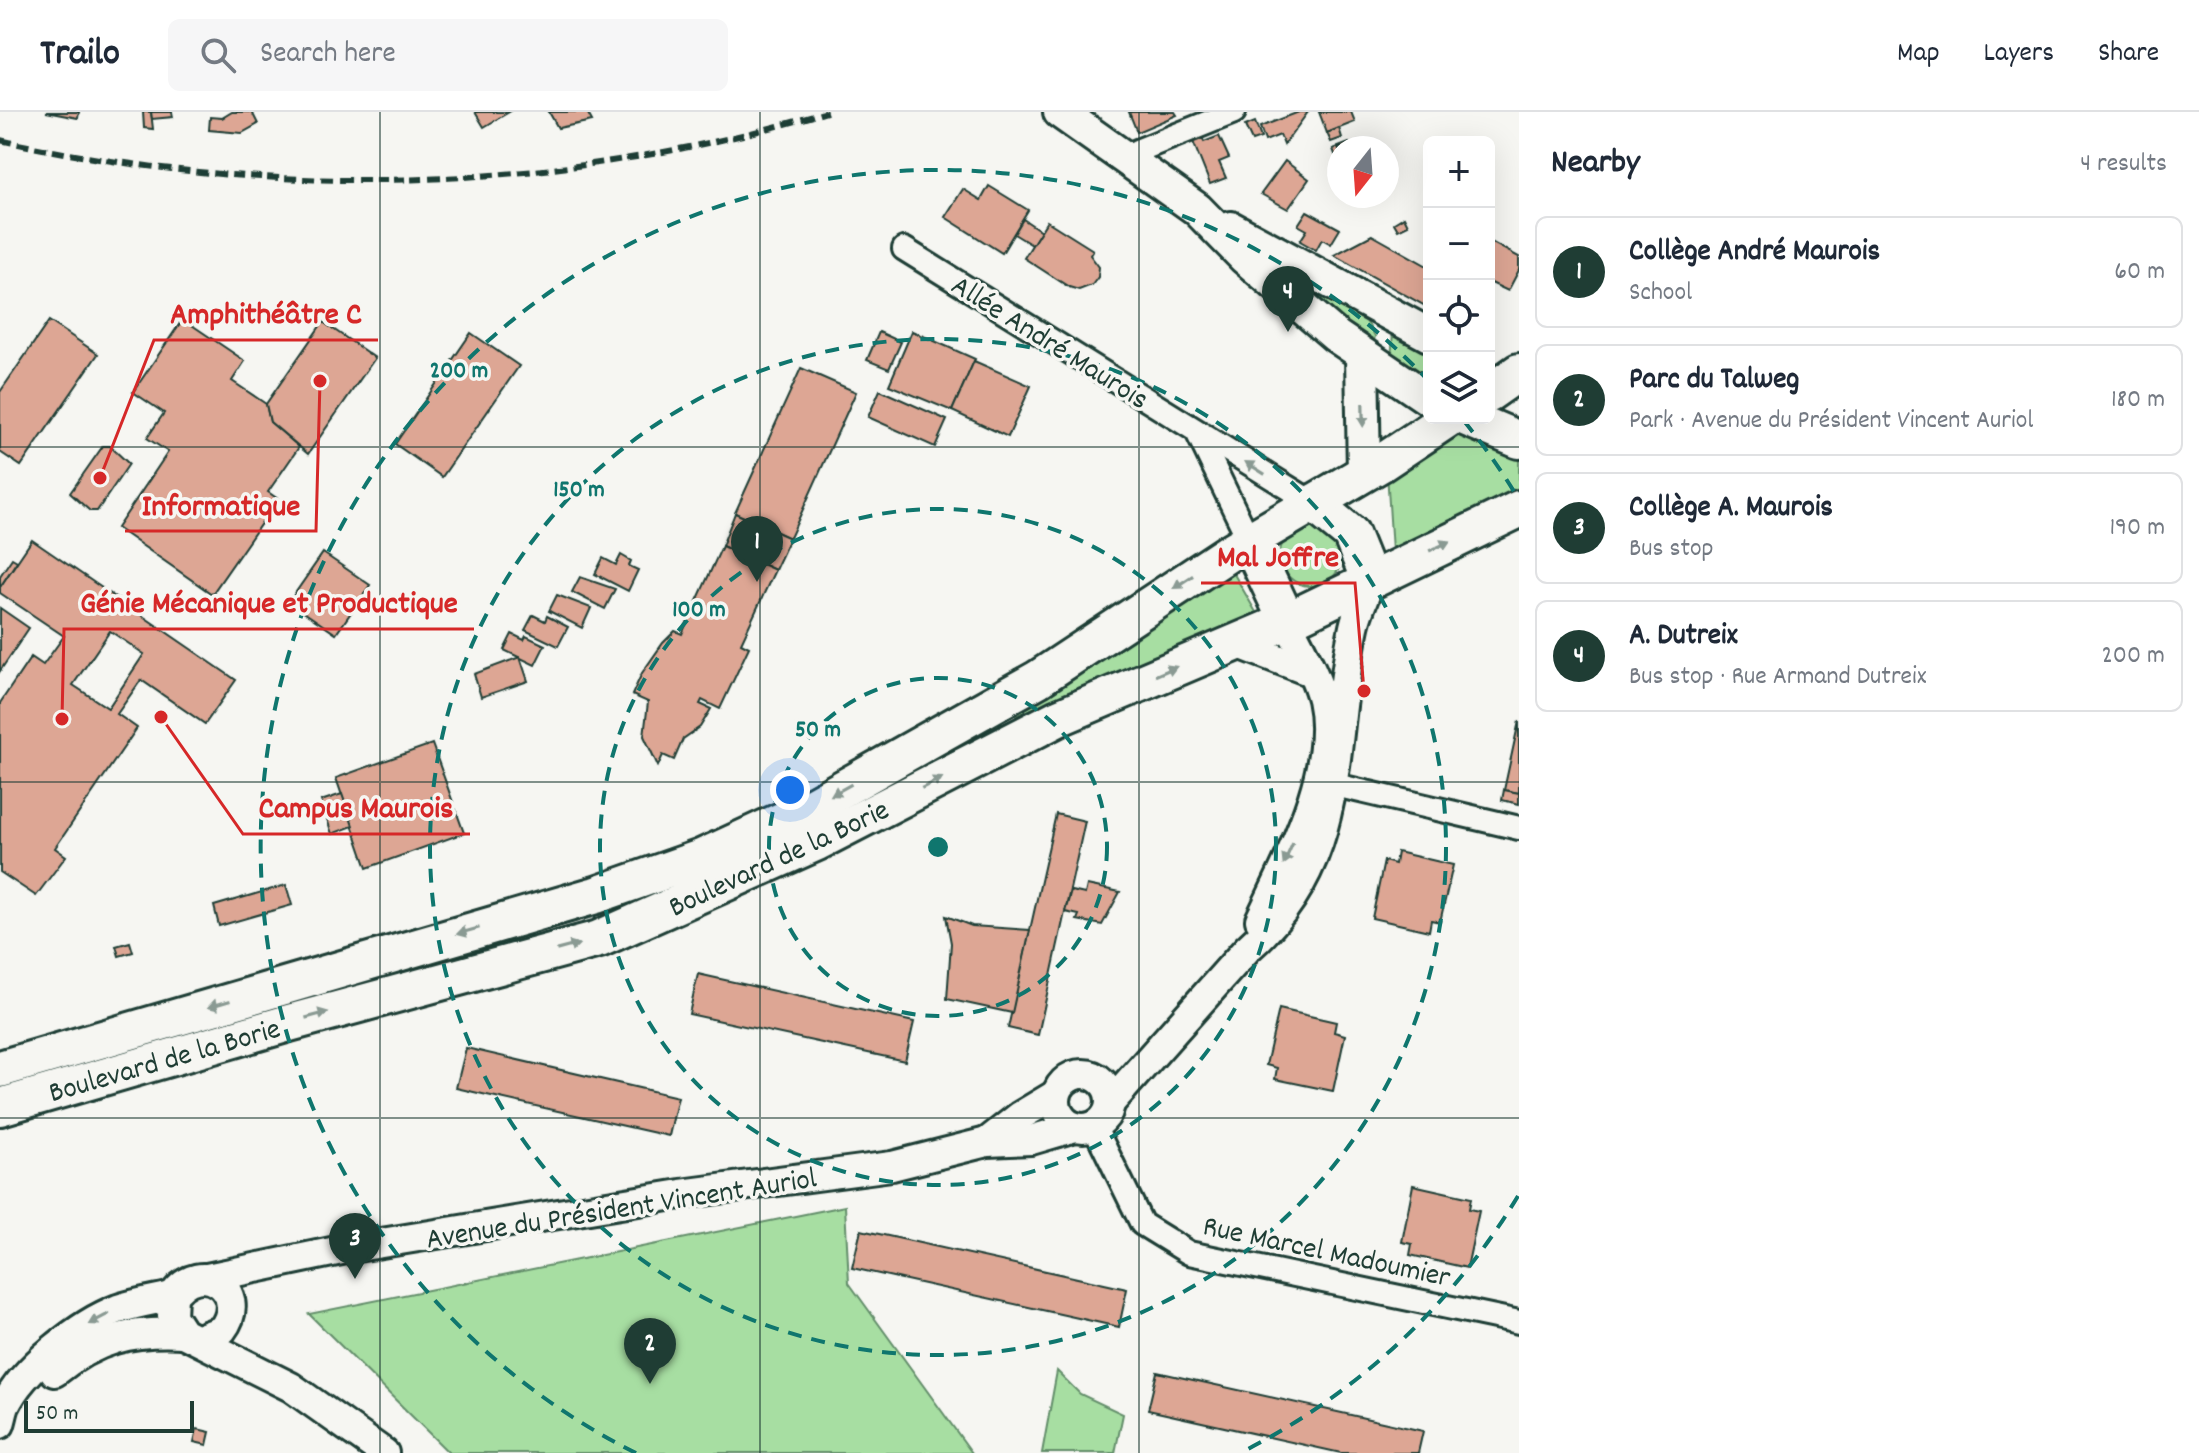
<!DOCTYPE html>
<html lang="en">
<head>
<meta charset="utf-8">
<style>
	body { margin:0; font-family:Dekko,sans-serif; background:#f6f6f7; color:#1f2937 }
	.controls { position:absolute; right:24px; top:24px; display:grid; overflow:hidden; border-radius:12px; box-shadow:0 8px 32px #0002 }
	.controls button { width:72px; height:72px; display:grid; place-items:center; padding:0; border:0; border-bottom:2px solid #e0e1e3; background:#fff; color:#1f2937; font:40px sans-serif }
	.compass { position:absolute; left:1327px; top:24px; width:72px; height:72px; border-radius:50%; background:#fff; box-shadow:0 8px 32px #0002; rotate:197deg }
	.scale { position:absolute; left:24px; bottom:20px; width:170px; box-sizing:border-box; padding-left:8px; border:4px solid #1f3d34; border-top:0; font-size:22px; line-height:28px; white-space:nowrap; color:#1f3d34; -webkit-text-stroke:6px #f6f6f2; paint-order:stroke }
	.you { position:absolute; left:790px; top:678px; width:28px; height:28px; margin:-20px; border:6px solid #fff; border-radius:50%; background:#1a73e8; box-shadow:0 0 0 12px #1a73e833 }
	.badge { display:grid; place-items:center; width:52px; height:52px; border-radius:50%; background:#1f3d34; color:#fff; font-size:26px; font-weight:700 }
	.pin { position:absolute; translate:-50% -66px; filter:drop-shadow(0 2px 4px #0008) }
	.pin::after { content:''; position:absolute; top:42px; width:28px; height:24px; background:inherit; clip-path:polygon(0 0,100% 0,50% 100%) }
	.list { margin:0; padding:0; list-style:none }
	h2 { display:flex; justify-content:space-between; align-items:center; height:104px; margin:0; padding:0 32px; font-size:34px }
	h2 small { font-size:26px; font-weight:400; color:#747a83 }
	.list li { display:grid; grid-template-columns:52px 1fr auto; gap:24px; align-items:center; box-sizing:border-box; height:112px; margin:0 16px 16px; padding:0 16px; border:2px solid #e0e1e3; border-radius:12px }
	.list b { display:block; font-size:30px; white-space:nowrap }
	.list p { margin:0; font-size:26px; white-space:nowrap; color:#747a83 }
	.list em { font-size:26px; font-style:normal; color:#747a83 }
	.icon { flex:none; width:44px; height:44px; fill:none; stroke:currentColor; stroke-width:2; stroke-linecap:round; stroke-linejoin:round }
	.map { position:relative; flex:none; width:1519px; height:1341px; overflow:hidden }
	header { display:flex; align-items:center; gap:48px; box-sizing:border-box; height:112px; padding:0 40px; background:#fff; border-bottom:2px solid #e0e1e3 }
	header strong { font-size:38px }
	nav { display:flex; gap:44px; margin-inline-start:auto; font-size:28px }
	.search { width:560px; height:72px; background:#f6f6f7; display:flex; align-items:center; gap:20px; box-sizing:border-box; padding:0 28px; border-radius:12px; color:#747a83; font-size:30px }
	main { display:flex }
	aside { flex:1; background:#fff }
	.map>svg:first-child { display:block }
	.green { fill:#a7dea2; stroke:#638e6b; stroke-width:2 }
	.building { fill:#dda694; stroke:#1f3d34; stroke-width:2; fill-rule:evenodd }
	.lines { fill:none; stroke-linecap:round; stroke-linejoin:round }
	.minor-casing { stroke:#1f3d34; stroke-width:28 }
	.tertiary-casing { stroke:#1f3d34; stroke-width:34 }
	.secondary-casing { stroke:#1f3d34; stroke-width:38 }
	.primary-casing { stroke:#1f3d34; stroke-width:42 }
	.minor { stroke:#f6f6f2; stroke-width:22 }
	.tertiary { stroke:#f6f6f2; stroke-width:28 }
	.secondary { stroke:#f6f6f2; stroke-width:32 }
	.primary { stroke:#f6f6f2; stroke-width:36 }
	.rail { stroke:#1f3d34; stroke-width:6; stroke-dasharray:12 6; stroke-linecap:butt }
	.oneway { fill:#8a9a93 }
	.grid { fill:none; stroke:#1f3d34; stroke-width:2; stroke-opacity:0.55 }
	.ring { fill:none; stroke:#0f766e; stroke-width:4; stroke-dasharray:14 10 }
	.labels { text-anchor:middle; stroke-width:7; stroke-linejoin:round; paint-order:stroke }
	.street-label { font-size:30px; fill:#1f3d34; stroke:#f6f6f2 }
	.centre { fill:#0f766e; stroke:#f6f6f2; stroke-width:4 }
	.ring-label { font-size:24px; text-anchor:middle; font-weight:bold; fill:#0f766e; stroke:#f6f6f2; stroke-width:7; stroke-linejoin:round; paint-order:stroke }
	.leader { fill:none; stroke:#d62828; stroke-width:3 }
	.callout-dot { fill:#d62828; stroke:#f6f6f2; stroke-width:3 }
	.callout-label { font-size:32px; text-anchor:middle; font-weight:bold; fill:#d62828; stroke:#f6f6f2; stroke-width:7; stroke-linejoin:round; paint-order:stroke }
</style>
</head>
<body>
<header>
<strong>Trailo</strong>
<div class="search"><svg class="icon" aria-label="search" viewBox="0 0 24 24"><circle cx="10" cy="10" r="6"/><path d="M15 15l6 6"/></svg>Search here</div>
<nav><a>Map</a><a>Layers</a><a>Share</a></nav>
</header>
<main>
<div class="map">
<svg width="1519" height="1341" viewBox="0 0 1519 1341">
	<rect width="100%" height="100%" fill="#f6f6f2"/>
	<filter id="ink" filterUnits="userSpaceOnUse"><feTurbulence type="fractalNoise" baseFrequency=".0125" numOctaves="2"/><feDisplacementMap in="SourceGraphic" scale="16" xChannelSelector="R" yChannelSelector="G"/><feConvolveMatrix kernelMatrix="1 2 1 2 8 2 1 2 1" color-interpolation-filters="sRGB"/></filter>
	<g filter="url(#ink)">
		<g class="green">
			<path d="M1276,151L1363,204L1375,224L1372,239Z"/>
			<path d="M1393,219L1429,238V273L1391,250Z"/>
			<path d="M1464,316L1519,341V376L1392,439L1387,360Z"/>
			<circle cx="1311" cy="443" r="31"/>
			<path d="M1231,457L1257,502L1016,604L1013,598Z"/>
			<path d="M845,1094L849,1171L972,1341H449L309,1202Z"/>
			<path d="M1057,1259L1080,1282L1123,1302L1115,1341H1042Z"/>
		</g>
		<g class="building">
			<path d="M46,0H79L78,6Z"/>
			<path d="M143,0H151L153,17L144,16Z"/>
			<path d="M151,0H172L173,5L152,7Z"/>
			<path d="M232,0H252L258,12L242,21L209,18L210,5L222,6Z"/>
			<path d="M475,0H509L484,15Z"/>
			<path d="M549,0H587L592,9L558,16Z"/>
			<path d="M1129,0H1175L1177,3L1137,20Z"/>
			<path d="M1299,0H1308L1284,33L1280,23L1265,29L1260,15Z"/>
			<path d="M1319,0H1351L1355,10L1327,21Z"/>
			<path d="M1255,10L1261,26L1252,29L1245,14Z"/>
			<path d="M1339,16L1342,26L1331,30L1327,21Z"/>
			<path d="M1201,23L1204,30L1219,24L1229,46L1219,50L1226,66L1210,72L1192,27Z"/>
			<path d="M1349,31L1351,36H1339V53L1333,37Z"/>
			<path d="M1285,49L1309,67L1288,97L1261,82Z"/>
			<path d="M989,74L1028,98L1002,141L945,105L963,77L981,88Z"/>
			<path d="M1307,99L1340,117L1331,132L1322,127L1316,138L1300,129L1307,118L1298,113Z"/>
			<path d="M1404,105L1408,113L1398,118L1394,111Z"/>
			<path d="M1023,107L1041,119L1032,133L1014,122Z"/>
			<path d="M1047,109L1093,138L1090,143L1099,155L1098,165L1092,173L1079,178L1069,175L1024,146Z"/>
			<path d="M1372,123L1429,155V196L1334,143Z"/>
			<path d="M1489,129L1519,145V158L1508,179L1489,170Z"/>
			<path d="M183,207L245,249L232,269L266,292L270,310L299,335L268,380L278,387L212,482L117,416L168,340L147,326L164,301L133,280Z"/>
			<path d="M49,209L98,242L21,354L0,340V280Z"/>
			<path d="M323,210L375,246L308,342L270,310L266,292Z"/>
			<path d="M912,219L975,247L952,299L889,273Z"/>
			<path d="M879,220L901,230L889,257L867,248Z"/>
			<path d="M471,221L519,254L442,365L395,332Z"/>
			<path d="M974,249L1031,274L1008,325L952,299Z"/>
			<path d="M801,256L856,280L790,426L735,401Z"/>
			<path d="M880,278L947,308L935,335L868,305Z"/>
			<path d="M103,334H110L129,352L97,399H90L70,381Z"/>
			<path d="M735,401L790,426L775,458L722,434Z"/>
			<path d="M32,428L236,568L205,612L141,568L117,602L137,616L55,736L66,744L36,784L0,760V591L31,545L43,553L64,524L0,481V475ZM110,519L144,542L108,596L73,573Z"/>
			<path d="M722,434L775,458L741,531L749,535L720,597L702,588L700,592L711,597L700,615L683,627L674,648L663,643L658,654L644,624L648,590L632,583L642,561L663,531L675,519L682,522Z"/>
			<path d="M323,441L370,473L336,522L289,490Z"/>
			<path d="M621,443L631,449L629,454L638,458L628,479L595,462L603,446L616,453Z"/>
			<path d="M12,446L17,449L0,475V464Z"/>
			<path d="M580,465L615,477L605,497L572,480Z"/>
			<path d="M557,483L591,496L582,516L549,499Z"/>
			<path d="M0,496L29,516L0,559Z"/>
			<path d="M533,503L545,509L547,504L568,515L558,534L525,518Z"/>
			<path d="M512,522L524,528L526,524L545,533L535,553L504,538Z"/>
			<path d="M520,545L528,569L481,585L474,562Z"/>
			<path d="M1519,609V681L1504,678Z"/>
			<path d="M432,632L464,721L367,756L336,666Z"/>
			<path d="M1504,678L1519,681V692L1502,688Z"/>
			<path d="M342,682L353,714L332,722L321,689Z"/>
			<path d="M1056,702L1085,709L1038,923L1008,916Z"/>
			<path d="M1397,740L1453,753L1440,810L1431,808L1429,819L1372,806L1384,749L1395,752Z"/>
			<path d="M286,773L292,793L219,814L214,794Z"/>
			<path d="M1087,773L1120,780L1102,813L1077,808L1079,803L1065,800L1071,779L1085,782Z"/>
			<path d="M946,804L972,814L1030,818L1012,901L947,887L951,831Z"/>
			<path d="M130,830L133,840L119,844L116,834Z"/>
			<path d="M698,862L914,910L905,949L689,902Z"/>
			<path d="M1279,897L1336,910L1334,920L1345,923L1333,979L1275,967L1277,956L1266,953Z"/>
			<path d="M466,936L678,985L669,1024L456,976Z"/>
			<path d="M1413,1073L1471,1086L1469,1097L1479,1099L1467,1156L1410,1143L1412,1132L1402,1130Z"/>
			<path d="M861,1118L1127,1177L1119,1215L852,1156Z"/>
			<path d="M1157,1260L1423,1319L1418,1341H1341L1148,1298Z"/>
			<path d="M197,1317L210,1320L207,1333L194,1330Z"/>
		</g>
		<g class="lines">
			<g class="minor-casing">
				<g id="minor">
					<path d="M1129,48L1137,39L1234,0"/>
					<path d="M904,137L1313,391"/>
					<path d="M1198,322L1250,430"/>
					<path d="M1335,673L1519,716"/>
					<path d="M1094,1014L1142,1112L1189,1141L1519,1210"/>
				</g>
			</g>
			<g class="tertiary-casing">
				<g id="tertiary">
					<path d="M1234,530L1311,560"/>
					<path d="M1260,808C1289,746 1338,657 1322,587C1315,560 1299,534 1287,509"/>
					<circle cx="1083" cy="989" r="27"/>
					<path d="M1111,990L1247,837C1351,746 1328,635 1354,515C1357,500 1365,484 1370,469"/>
					<path d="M987,1030L1020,1004L1055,983"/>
					<path d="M207,1166L351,1136L681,1082L892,1054L987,1030L1031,1028L1075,1015"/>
					<path d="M198,1227L222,1218C251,1180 201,1143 173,1184L172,1204L183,1221L291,1275L384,1341"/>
					<path d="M55,1260C95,1227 132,1218 183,1221"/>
					<path d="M0,1312C2,1306 3,1299 5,1294C22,1257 81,1211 118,1197C135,1191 155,1188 173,1184"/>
				</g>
			</g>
			<g class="secondary-casing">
				<g id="secondary">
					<path d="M1060,0L1197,97L1244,145L1336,224L1429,287"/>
					<path d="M1231,116L1429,223"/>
					<path d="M1362,243L1364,362"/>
				</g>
			</g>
			<g class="primary-casing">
				<g id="primary">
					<path d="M1489,281L1519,260"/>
					<path d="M1467,306L1519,328"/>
					<path d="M1313,391L1351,422L1370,469"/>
					<path d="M1250,430L1287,509"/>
					<path d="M0,957L596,783L701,746L803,699L1038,567L1230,440L1380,352L1449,306"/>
					<path d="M0,995L289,911L599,827L817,730L1058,606L1287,509L1519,397"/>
				</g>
			</g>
			<use href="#minor" class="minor"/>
			<use href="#tertiary" class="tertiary"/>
			<use href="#secondary" class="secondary"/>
			<use href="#primary" class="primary"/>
			<path class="rail" d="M0,28C273,89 559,81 827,0"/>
		</g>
		<defs><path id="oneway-solid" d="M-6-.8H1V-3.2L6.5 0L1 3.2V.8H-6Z" transform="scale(2)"/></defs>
		<g class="oneway">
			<use href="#oneway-solid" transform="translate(1363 303) rotate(89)"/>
			<use href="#oneway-solid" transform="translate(1255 356) rotate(-148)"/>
			<use href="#oneway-solid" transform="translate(1440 434) rotate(-25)"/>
			<use href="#oneway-solid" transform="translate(1183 470) rotate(147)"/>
			<use href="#oneway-solid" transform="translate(1166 559) rotate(-23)"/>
			<use href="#oneway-solid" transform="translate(932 671) rotate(-27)"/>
			<use href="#oneway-solid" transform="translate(841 678) rotate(151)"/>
			<use href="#oneway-solid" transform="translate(1288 742) rotate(114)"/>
			<use href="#oneway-solid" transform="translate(468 819) rotate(164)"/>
			<use href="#oneway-solid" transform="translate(568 835) rotate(-15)"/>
			<use href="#oneway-solid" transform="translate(219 892) rotate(163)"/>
			<use href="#oneway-solid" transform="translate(317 903) rotate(-15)"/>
			<use href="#oneway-solid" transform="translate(99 1207) rotate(152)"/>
		</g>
	</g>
	<path class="grid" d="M380,0V1341M760,0V1341M1139,0V1341M0,335H1519M0,670H1519M0,1006H1519"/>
	<g class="ring">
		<circle cx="938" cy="735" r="169"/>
		<circle cx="938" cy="735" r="338"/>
		<circle cx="938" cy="735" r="508"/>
		<path d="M1518 1084A677 677 0 0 1 1240 1341M636 1341A677 677 0 1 1 1425 265M1464 309A677 677 0 0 1 1518 386"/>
	</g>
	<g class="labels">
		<g class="street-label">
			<text transform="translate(1051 229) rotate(32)" y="10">Allée André Maurois</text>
			<text transform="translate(778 745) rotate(-25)" y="10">Boulevard de la Borie</text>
			<text transform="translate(164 947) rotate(-16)" y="10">Boulevard de la Borie</text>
			<text transform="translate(621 1095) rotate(-9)" y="10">Avenue du Président Vincent Auriol</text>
			<text transform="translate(1327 1138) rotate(12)" y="10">Rue Marcel Madoumier</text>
		</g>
	</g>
	<circle cx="938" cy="735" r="12" class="centre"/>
	<g class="ring-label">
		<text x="459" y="265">200 m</text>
		<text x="579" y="384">150 m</text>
		<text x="699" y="504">100 m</text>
		<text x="818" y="624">50 m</text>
	</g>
	<path class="leader" d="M100 366L154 228H378M320 269L316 419H125M1364 579L1355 471H1201M62 607L64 517H474M161 605L243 722H470"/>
	<g class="callout-dot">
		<circle cx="100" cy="366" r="8"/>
		<circle cx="320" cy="269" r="8"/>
		<circle cx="1364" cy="579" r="8"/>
		<circle cx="62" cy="607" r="8"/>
		<circle cx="161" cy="605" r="8"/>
	</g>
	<g class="callout-label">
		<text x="266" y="211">Amphithéâtre C</text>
		<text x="221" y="403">Informatique</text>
		<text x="1278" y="454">Mal Joffre</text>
		<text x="269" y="500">Génie Mécanique et Productique</text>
		<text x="356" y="705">Campus Maurois</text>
	</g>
</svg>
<div class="controls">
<button>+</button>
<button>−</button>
<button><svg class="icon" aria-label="locate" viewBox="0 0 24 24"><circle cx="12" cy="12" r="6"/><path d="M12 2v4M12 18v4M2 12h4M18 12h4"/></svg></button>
<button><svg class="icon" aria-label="layers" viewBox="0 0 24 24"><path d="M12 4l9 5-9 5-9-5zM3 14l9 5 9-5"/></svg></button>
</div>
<svg class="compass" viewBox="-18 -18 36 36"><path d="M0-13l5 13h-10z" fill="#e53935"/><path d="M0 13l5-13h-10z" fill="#747a83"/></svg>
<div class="scale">50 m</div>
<div class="you"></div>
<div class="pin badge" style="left:757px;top:470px">1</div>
<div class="pin badge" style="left:650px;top:1272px">2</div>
<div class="pin badge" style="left:355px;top:1167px">3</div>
<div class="pin badge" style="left:1288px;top:220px">4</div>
</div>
<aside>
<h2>Nearby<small>4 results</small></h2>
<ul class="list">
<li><span class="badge">1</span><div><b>Collège André Maurois</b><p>School</p></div><em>60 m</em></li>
<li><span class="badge">2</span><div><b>Parc du Talweg</b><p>Park · Avenue du Président Vincent Auriol</p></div><em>180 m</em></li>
<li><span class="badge">3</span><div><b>Collège A. Maurois</b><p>Bus stop</p></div><em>190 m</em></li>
<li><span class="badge">4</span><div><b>A. Dutreix</b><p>Bus stop · Rue Armand Dutreix</p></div><em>200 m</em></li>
</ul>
</aside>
</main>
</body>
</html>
